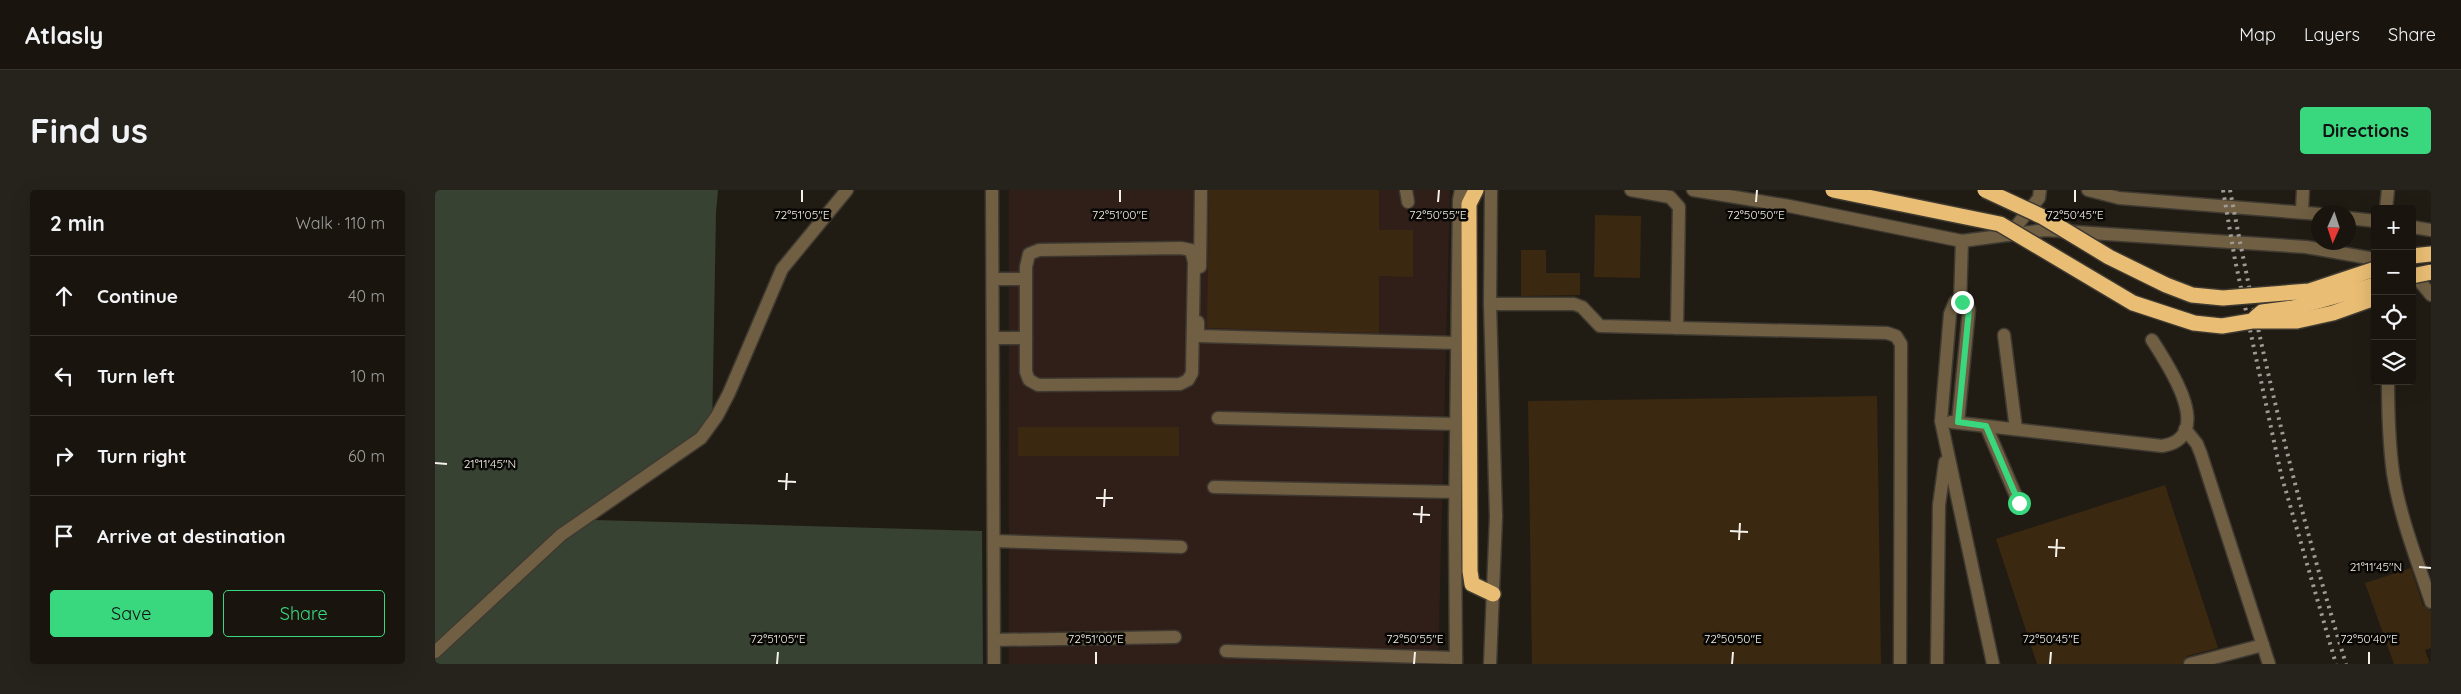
<!DOCTYPE html>
<html lang="en">
<head>
<meta charset="utf-8">
<style>
	body { margin:0; font-family:Quicksand,sans-serif; background:#26221c; color:#f1f3f6 }
	.controls { position:absolute; right:15px; top:15px; display:grid; overflow:hidden; border-radius:5px; box-shadow:0 5px 20px #0002 }
	.controls button { width:45px; height:45px; display:grid; place-items:center; padding:0; border:0; border-bottom:1px solid #37342e; background:#19150e; color:#f1f3f6; font:25px sans-serif }
	.compass { position:absolute; left:1876px; top:15px; width:45px; height:45px; border-radius:50%; background:#19150e; box-shadow:0 5px 20px #0002; rotate:183deg }
	.stop { position:absolute; width:15px; height:15px; margin:-11px; border:4px solid #39d87f; border-radius:50%; background:#fff }
	.stop.end { background:#39d87f; border-color:#fff; box-shadow:0 1px 5px #0008 }
	.list { margin:0; padding:0; list-style:none }
	h2 { display:flex; justify-content:space-between; align-items:center; height:65px; margin:0; padding:0 20px; font-size:21px }
	h2 small { font-size:16px; font-weight:400; color:#9f9f9e }
	.list li { display:grid; grid-template-columns:32px 1fr auto; gap:15px; align-items:center; box-sizing:border-box; height:80px; padding:0 20px; border-top:1px solid #37342e }
	.list b { display:block; font-size:19px; white-space:nowrap }
	.list em { font-size:16px; font-style:normal; color:#9f9f9e }
	.actions { display:flex; gap:10px; padding:15px 20px }
	.actions a { flex:1; padding:11px 0; border:1px solid #39d87f; border-radius:5px; text-align:center; font-size:18px; color:#39d87f }
	.actions .main { background:#39d87f; color:#111 }
	.icon { flex:none; width:28px; height:28px; fill:none; stroke:currentColor; stroke-width:2; stroke-linecap:round; stroke-linejoin:round }
	.map { position:relative; flex:none; width:1996px; height:474px; overflow:hidden; border-radius:5px }
	header { display:flex; align-items:center; gap:30px; box-sizing:border-box; height:70px; padding:0 25px; background:#19150e; border-bottom:1px solid #37342e }
	header strong { font-size:24px }
	nav { display:flex; gap:28px; margin-inline-start:auto; font-size:18px }
	.intro { display:flex; align-items:center; justify-content:space-between; box-sizing:border-box; height:120px; padding:0 30px }
	h1 { margin:0; font-size:35px }
	.button { padding:12px 22px; border-radius:5px; background:#39d87f; color:#111; font-size:18px; font-weight:700 }
	main { display:flex; gap:30px; padding:0 30px }
	aside { flex:1; background:#19150e; border-radius:5px; box-shadow:0 5px 20px #0002 }
	.map>svg:first-child { display:block }
	.industrial { fill:#301e19 }
	.green { fill:#374233 }
	.building { fill:#3b2811 }
	.lines { fill:none; stroke-linecap:round; stroke-linejoin:round }
	.minor-casing { stroke:#3f3a31; stroke-width:15 }
	.highway-casing { stroke:#3f3a31; stroke-width:18 }
	.minor { stroke:#705f43; stroke-width:12 }
	.highway { stroke:#e9bd73; stroke-width:15 }
	.rail { stroke:#9f9b94; stroke-width:4; stroke-dasharray:2.5 5; stroke-linecap:butt }
	.highway-bridge-casing { stroke:#3f3a31; stroke-width:18; stroke-linecap:butt }
	.highway-bridge { stroke:#e9bd73; stroke-width:15 }
	.route { stroke:#39d87f; stroke-width:6 }
	.ticks { fill:none; stroke:#f4f0ea; stroke-width:2 }
	.ticks-label { font-size:12px; text-anchor:middle; fill:#f4f0ea; stroke:#080704; stroke-width:5; stroke-linejoin:round; paint-order:stroke }
</style>
</head>
<body>
<header>
<strong>Atlasly</strong>
<nav><a>Map</a><a>Layers</a><a>Share</a></nav>
</header>
<div class="intro"><h1>Find us</h1><a class="button">Directions</a></div>
<main>
<aside>
<h2>2 min<small>Walk · 110 m</small></h2>
<ul class="list">
<li><svg class="icon" aria-label="ahead" viewBox="0 0 24 24"><path d="M12 20V5M6 11l6-6 6 6"/></svg><div><b>Continue</b></div><em>40 m</em></li>
<li><svg class="icon" aria-label="left" viewBox="0 0 24 24"><path d="M17 20v-9H6M10 6l-5 5 5 5"/></svg><div><b>Turn left</b></div><em>10 m</em></li>
<li><svg class="icon" aria-label="right" viewBox="0 0 24 24"><path d="M7 20v-9h11M14 6l5 5-5 5"/></svg><div><b>Turn right</b></div><em>60 m</em></li>
<li><svg class="icon" aria-label="arrive" viewBox="0 0 24 24"><path d="M6 21V4h12l-3 4 3 4H6"/></svg><div><b>Arrive at destination</b></div></li>
</ul>
<div class="actions"><a class="main">Save</a><a>Share</a></div>
</aside>
<div class="map">
<svg width="1996" height="474" viewBox="0 0 1996 474">
	<rect width="100%" height="100%" fill="#211c13"/>
	<path class="industrial" d="M574,0H1015L1003,474H574Z"/>
	<path class="green" d="M0,0H283L281,23L277,243L160,330L547,341L548,474H0Z"/>
	<g class="building">
		<path d="M774,0H944V40H978V87L944,86V143L772,138Z"/>
		<path d="M1160,25L1206,26L1205,88L1159,87Z"/>
		<path d="M1086,60H1111V83H1145V105L1086,106Z"/>
		<path d="M1442,206L1446,474H1097L1093,211Z"/>
		<rect x="583" y="237" width="161" height="29"/>
		<path d="M1730,295L1783,458L1752,466L1747,474H1602L1561,349Z"/>
		<path d="M1976,378L1988,415L1996,421V458L1990,460L1995,474H1959L1930,393Z"/>
	</g>
	<g class="lines">
		<g class="minor-casing">
			<g id="minor">
				<path d="M557,0L559,474"/>
				<path d="M971,0L973,12"/>
				<path d="M1196,0L1235,7L1244,17L1242,138"/>
				<path d="M1258,0L1354,16L1527,51L1610,40L1871,57L1940,69"/>
				<path d="M1653,0L1684,8L1884,24"/>
				<path d="M1951,19L1953,0"/>
				<path d="M1867,22L1868,0"/>
				<path d="M1914,28L1940,31"/>
				<path d="M1977,37L1996,40"/>
				<path d="M1574,45L1604,8L1605,0"/>
				<path d="M746,58L756,60L759,72L757,183L753,190L745,194L603,195L594,190L591,182V77L594,64L604,60Z"/>
				<path d="M765,77L766,0"/>
				<path d="M1977,82L1996,105"/>
				<path d="M558,89H591"/>
				<path d="M1525,112L1527,51"/>
				<path d="M1055,114H1139L1147,117L1165,136L1452,143L1461,146L1466,154L1465,474"/>
				<path d="M763,132V146L1022,153"/>
				<path d="M1569,145L1581,239"/>
				<path d="M558,148H591"/>
				<path d="M1953,191C1953,222 1954,253 1958,283C1965,327 1982,370 1996,412"/>
				<path d="M783,228L1021,234"/>
				<path d="M1516,232L1727,256C1782,247 1733,175 1717,150"/>
				<path d="M1523,232L1534,120L1532,114L1520,112L1515,124L1506,231L1558,474"/>
				<path d="M1551,236L1584,313"/>
				<path d="M1750,239L1762,254L1766,264L1834,474"/>
				<path d="M779,297L1020,302"/>
				<path d="M559,351L746,357"/>
				<path d="M559,450L740,447"/>
				<path d="M791,461L1021,468"/>
				<path d="M0,462L126,345L266,248L282,226L294,203L347,79L412,0"/>
				<path d="M1021,474L1020,333L1024,10L1026,0"/>
				<path d="M1055,474L1061,327L1055,114L1056,0"/>
				<path d="M1502,474L1504,315L1510,272"/>
				<path d="M1755,474L1828,455"/>
			</g>
		</g>
		<g class="highway-casing">
			<g id="highway">
				<path d="M1041,0L1034,14L1035,381L1037,394L1058,404"/>
				<path d="M1977,66L1996,64"/>
			</g>
		</g>
		<use href="#minor" class="minor"/>
		<use href="#highway" class="highway"/>
		<g class="rail">
			<path d="M1788,0L1800,70L1846,284L1901,474"/>
			<path d="M1795,0C1825,160 1863,318 1911,474"/>
		</g>
		<g class="highway-bridge-casing">
			<g id="highway-bridge">
				<path d="M1398,0L1565,34L1698,113L1759,133L1787,136L1817,131H1862L1898,123L1940,108"/>
				<path d="M1550,0L1608,27L1674,67L1731,95L1757,105L1788,108L1874,101L1940,79"/>
				<path d="M1977,86L1996,82"/>
				<path d="M1820,128L1827,122L1858,118L1940,95"/>
			</g>
		</g>
		<use href="#highway-bridge" class="highway-bridge"/>
	</g>
	<g class="lines">
		<path class="route" d="M1527,112L1532,114L1534,120L1523,232L1551,236L1584,313"/>
	</g>
	<path class="ticks" d="M367,12V0M685,12V0M1003,12L1004,0M1321,12L1322,0M1640,12V0M0,273L12,274M343,291L361,292M351,300L352,283M661,308H678M669,317L670,299M978,324L995,325M986,333L987,316M1295,341L1313,342M1304,350L1305,333M1613,357L1630,358M1621,367L1622,349M1984,377L1996,378M342,474L343,462M661,474V462M979,474L980,462M1297,474L1298,462M1615,474L1616,462M1934,474V462"/>
	<g class="ticks-label">
		<text x="367" y="29">72°51'05"E</text>
		<text x="685" y="29">72°51'00"E</text>
		<text x="1003" y="29">72°50'55"E</text>
		<text x="1321" y="29">72°50'50"E</text>
		<text x="1640" y="29">72°50'45"E</text>
		<text x="55" y="278">21°11'45"N</text>
		<text x="1941" y="381">21°11'45"N</text>
		<text x="343" y="453">72°51'05"E</text>
		<text x="661" y="453">72°51'00"E</text>
		<text x="980" y="453">72°50'55"E</text>
		<text x="1298" y="453">72°50'50"E</text>
		<text x="1616" y="453">72°50'45"E</text>
		<text x="1934" y="453">72°50'40"E</text>
	</g>
</svg>
<div class="controls">
<button>+</button>
<button>−</button>
<button><svg class="icon" aria-label="locate" viewBox="0 0 24 24"><circle cx="12" cy="12" r="6"/><path d="M12 2v4M12 18v4M2 12h4M18 12h4"/></svg></button>
<button><svg class="icon" aria-label="layers" viewBox="0 0 24 24"><path d="M12 4l9 5-9 5-9-5zM3 14l9 5 9-5"/></svg></button>
</div>
<svg class="compass" viewBox="-18 -18 36 36"><path d="M0-13l5 13h-10z" fill="#e53935"/><path d="M0 13l5-13h-10z" fill="#9f9f9e"/></svg>
<div class="stop" style="left:1584px;top:313px"></div>
<div class="stop end" style="left:1527px;top:112px"></div>
</div>
</main>
</body>
</html>
